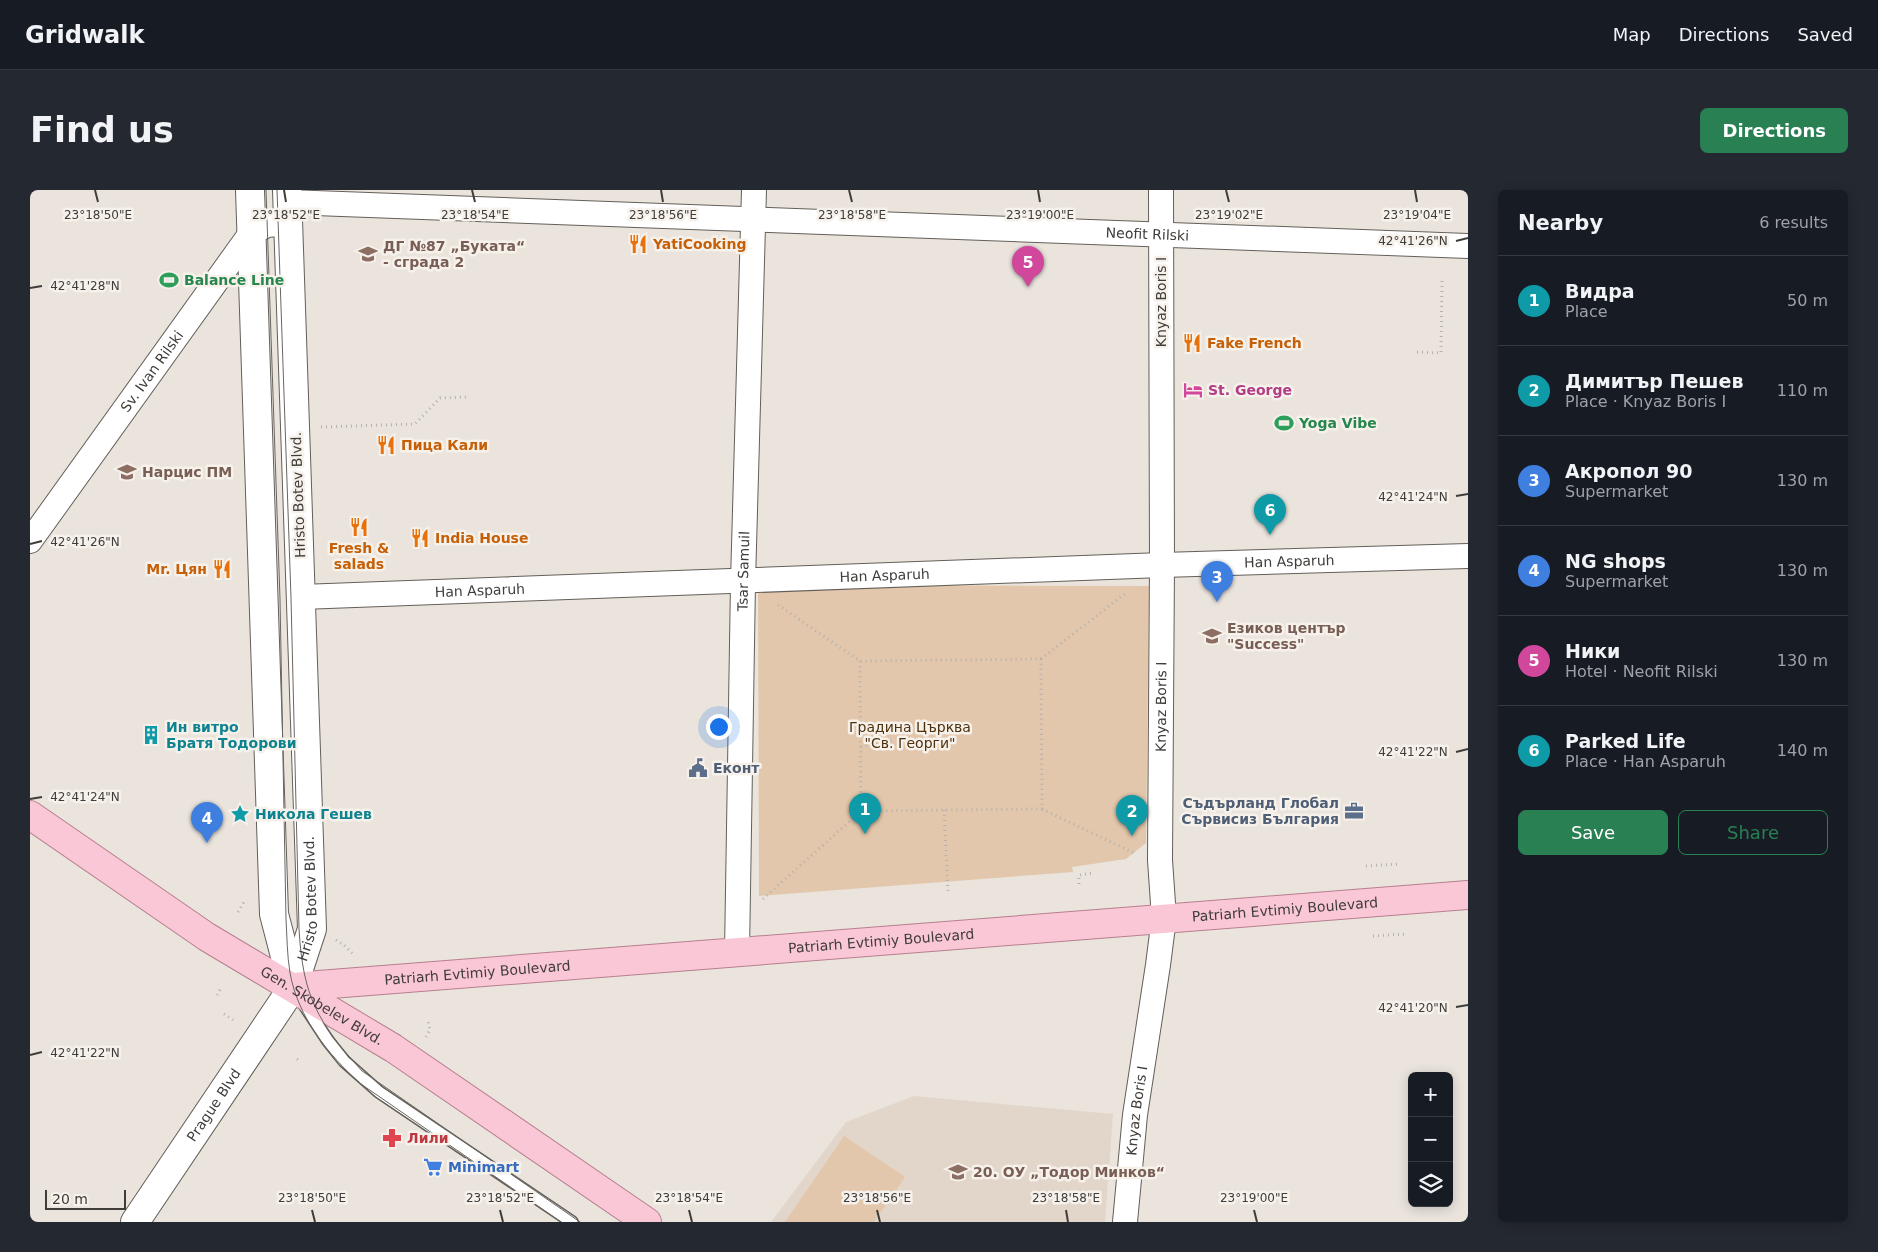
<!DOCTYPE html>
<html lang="en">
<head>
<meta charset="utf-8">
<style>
	body { margin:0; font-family:"DejaVu Sans",sans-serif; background:#242831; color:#f1f3f6 }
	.controls { position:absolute; right:15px; bottom:15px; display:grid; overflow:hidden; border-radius:8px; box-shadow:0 2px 12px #0003 }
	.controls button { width:45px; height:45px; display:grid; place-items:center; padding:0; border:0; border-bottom:1px solid #363941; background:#171b24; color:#f1f3f6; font:25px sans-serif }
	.scale { position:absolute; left:15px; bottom:12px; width:81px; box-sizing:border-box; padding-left:5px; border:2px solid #3f3d3a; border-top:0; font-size:14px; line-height:18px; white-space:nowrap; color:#3f3d3a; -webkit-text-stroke:4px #f7f1eb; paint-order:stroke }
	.you { position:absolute; left:688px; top:536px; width:18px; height:18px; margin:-12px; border:4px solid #fff; border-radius:50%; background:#1a73e8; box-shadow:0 0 0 8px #1a73e833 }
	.badge { display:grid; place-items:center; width:32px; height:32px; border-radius:50%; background:#298053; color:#fff; font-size:16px; font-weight:700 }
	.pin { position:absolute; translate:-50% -41px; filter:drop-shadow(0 1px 2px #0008) }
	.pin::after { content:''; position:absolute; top:26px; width:18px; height:15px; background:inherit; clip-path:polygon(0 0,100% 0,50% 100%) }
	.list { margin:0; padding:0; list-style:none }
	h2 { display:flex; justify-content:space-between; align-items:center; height:65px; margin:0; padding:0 20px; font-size:21px }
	h2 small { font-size:16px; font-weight:400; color:#9ea1a6 }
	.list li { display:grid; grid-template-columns:32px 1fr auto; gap:15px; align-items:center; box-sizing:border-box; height:90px; padding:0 20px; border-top:1px solid #363941 }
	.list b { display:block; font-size:19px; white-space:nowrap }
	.list p { margin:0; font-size:16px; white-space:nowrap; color:#9ea1a6 }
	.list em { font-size:16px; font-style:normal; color:#9ea1a6 }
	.actions { display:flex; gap:10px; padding:15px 20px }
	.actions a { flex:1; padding:11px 0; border:1px solid #298053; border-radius:8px; text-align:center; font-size:18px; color:#298053 }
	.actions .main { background:#298053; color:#fff }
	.icon { flex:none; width:28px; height:28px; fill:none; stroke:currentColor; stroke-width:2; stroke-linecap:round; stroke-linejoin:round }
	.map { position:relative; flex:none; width:1438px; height:1032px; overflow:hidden; border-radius:8px }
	header { display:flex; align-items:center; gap:30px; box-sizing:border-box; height:70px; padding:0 25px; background:#171b24; border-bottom:1px solid #363941 }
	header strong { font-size:24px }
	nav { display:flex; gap:28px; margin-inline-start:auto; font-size:18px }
	.intro { display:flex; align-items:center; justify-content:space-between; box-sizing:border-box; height:120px; padding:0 30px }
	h1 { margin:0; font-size:35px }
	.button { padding:12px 22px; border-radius:8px; background:#298053; color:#fff; font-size:18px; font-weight:700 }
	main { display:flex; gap:30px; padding:0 30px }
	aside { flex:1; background:#171b24; border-radius:8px; box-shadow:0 2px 12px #0003 }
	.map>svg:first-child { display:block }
	.built { fill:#e2d6ca }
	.green { fill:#e2c7ac }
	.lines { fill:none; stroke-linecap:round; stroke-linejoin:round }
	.lane-casing { stroke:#645f59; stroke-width:14 }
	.street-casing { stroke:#645f59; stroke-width:26 }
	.secondary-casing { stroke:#645f59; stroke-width:30 }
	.primary-casing { stroke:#b77f8e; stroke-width:30 }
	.path { stroke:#b6b1ab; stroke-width:3; stroke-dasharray:1 4; stroke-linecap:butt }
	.lane { stroke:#fff; stroke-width:11 }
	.street { stroke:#fff; stroke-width:24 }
	.secondary { stroke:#fff; stroke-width:28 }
	.primary { stroke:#fac7d7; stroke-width:28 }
	.tram { stroke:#696662; stroke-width:1 }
	.ticks { fill:none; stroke:#3f3d3a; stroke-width:2 }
	.labels { text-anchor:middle; stroke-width:5; stroke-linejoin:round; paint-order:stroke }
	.street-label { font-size:14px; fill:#3f3d3a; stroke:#f7f1eb }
	.food-label { font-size:14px; font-weight:bold; fill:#c56008; stroke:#f7f1eb; text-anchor:start }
	.education-label { font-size:14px; font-weight:bold; fill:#785e54; stroke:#f7f1eb; text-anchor:start }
	.leisure-label { font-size:14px; font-weight:bold; fill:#27864d; stroke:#f7f1eb; text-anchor:start }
	.hotel-label { font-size:14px; font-weight:bold; fill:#b23c85; stroke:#f7f1eb; text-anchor:start }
	.culture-label { font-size:14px; font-weight:bold; fill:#0d838f; stroke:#f7f1eb; text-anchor:start }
	.park-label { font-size:14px; fill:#4e310c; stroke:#f7f1eb }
	.service-label { font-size:14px; font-weight:bold; fill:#4e5e75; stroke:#f7f1eb; text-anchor:start }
	.health-label { font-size:14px; font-weight:bold; fill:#be3a42; stroke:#f7f1eb; text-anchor:start }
	.shop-label { font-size:14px; font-weight:bold; fill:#366cbe; stroke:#f7f1eb; text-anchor:start }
	.ticks-label { font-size:12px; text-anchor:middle; fill:#3f3d3a; stroke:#f7f1eb; stroke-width:5; stroke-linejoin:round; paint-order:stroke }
</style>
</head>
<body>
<header>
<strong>Gridwalk</strong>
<nav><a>Map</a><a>Directions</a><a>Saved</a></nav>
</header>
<div class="intro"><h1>Find us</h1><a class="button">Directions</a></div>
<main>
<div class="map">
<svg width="1438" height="1032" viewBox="0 0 1438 1032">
	<rect width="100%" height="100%" fill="#eae4dd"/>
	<path class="built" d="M884,906L1083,924L1075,1032H741L816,932Z"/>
	<g class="green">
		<path d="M728,395L1119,396L1116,653L1096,669L1042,677L1043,682L729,706Z"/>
		<path d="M814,946L875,987L844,1032H755Z"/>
	</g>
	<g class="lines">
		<g class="lane-casing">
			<path id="lane" d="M273,813L298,851L314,871L349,902L542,1032"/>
		</g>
		<g class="street-casing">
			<g id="street">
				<path id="s1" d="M258,12L1438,56"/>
				<path id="s2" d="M0,351L221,43L237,35L258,33"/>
				<path id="s3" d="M271,407L1132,375L1438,366"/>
				<path id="s4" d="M707,762L713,392L724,0"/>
				<path id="s5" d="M1095,1032L1105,925L1128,775L1134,728L1130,670L1132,375L1131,0"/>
			</g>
		</g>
		<g class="secondary-casing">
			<g id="secondary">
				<path d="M220,0L244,724L263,797"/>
				<path id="s6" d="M105,1032L263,797L282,739L257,0"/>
			</g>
		</g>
		<g class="primary-casing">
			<g id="primary">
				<path id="s7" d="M0,625L177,747L363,858L617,1032"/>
				<path id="s8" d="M263,797L1438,705"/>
			</g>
		</g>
		<g class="path">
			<path d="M1387,162L1411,163L1412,91"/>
			<path d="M291,237L385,234L410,208L440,207"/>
			<path d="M748,415L830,471L1011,469L1012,619L831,621L830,471"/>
			<path d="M1011,469L1096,403"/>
			<path d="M831,557L845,553L862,551"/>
			<path d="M1012,619L1104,663"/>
			<path d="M914,620L918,703"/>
			<path d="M1336,676L1370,674"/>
			<path d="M1049,694V685L1064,683"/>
			<path d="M733,709L831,621"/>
			<path d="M208,722L214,712L216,713"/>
			<path d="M1343,746L1377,744"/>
			<path d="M306,750L314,755L324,765"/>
			<path d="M187,805L191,798"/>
			<path d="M194,824L203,830"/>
			<path d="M396,847L400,840L398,831"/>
			<path d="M267,869L270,871"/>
		</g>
		<use href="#lane" class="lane"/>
		<use href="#street" class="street"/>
		<use href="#secondary" class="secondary"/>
		<use href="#primary" class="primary"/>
		<g class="tram">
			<path d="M236,0L250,409L256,729C257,746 257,765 260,783C268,827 298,865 331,894L531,1032"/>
			<path d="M247,0L261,408L269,739C273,807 287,831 332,881L550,1032"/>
		</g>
	</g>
	<path class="ticks" d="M65,0L68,12M254,0L256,12M442,0L445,12M631,0L633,12M819,0L822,12M1008,0L1010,12M1196,0L1199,12M1385,0L1387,12M1426,51L1438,48M0,98L12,96M1426,306L1438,304M0,354L12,351M1426,562L1438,559M0,609L12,607M1426,817L1438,815M0,865L12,862M282,1020L285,1032M470,1020L473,1032M659,1020L662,1032M847,1020L850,1032M1036,1020L1038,1032M1224,1020L1227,1032"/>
	<defs>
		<g id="restaurant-bare" transform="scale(1.5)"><path d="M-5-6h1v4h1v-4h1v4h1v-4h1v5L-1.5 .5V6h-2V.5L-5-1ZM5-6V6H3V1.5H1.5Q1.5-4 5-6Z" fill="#e8710a" stroke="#f7f1eb" stroke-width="2.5" paint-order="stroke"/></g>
		<g id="school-bare" transform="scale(1.5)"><path d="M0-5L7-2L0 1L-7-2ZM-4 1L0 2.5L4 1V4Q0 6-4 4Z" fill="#8d6e63" stroke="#f7f1eb" stroke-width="2.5" paint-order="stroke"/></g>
		<g id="stadium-bare" transform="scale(1.5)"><path d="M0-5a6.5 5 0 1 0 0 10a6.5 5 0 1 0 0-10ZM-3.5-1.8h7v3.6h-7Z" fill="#2e9e5b" stroke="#f7f1eb" stroke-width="2.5" paint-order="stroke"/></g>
		<g id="hotel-bare" transform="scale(1.5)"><path d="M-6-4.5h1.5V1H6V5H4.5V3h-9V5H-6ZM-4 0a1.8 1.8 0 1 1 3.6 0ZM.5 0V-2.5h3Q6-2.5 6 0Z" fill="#d1479c" stroke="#f7f1eb" stroke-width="2.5" paint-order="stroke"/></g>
		<g id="building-bare" transform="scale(1.5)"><path d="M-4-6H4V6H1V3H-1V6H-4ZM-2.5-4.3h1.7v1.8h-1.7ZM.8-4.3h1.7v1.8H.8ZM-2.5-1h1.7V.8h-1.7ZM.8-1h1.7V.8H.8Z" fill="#0f9aa8" stroke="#f7f1eb" stroke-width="2.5" paint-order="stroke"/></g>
		<g id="civic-bare" transform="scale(1.5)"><path d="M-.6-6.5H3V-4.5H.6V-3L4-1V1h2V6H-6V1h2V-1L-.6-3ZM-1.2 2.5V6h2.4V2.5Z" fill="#5c6f8a" stroke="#f7f1eb" stroke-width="2.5" paint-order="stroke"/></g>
		<g id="office-bare" transform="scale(1.5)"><path d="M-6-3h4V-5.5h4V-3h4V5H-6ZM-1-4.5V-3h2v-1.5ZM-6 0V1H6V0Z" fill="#5c6f8a" stroke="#f7f1eb" stroke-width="2.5" paint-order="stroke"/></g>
		<g id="sight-bare" transform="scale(1.5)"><path d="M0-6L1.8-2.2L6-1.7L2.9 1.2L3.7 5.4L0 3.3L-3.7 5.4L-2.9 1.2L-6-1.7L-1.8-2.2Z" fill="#0f9aa8" stroke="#f7f1eb" stroke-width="2.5" paint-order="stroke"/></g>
		<g id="pharmacy-bare" transform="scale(1.5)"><path d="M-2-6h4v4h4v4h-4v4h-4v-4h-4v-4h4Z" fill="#e0444e" stroke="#f7f1eb" stroke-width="2.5" paint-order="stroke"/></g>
		<g id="supermarket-bare" transform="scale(1.5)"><path d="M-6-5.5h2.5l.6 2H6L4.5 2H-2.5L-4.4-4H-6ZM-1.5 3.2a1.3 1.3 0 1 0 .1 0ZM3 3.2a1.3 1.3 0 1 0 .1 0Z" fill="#3f7fe0" stroke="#f7f1eb" stroke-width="2.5" paint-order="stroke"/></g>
	</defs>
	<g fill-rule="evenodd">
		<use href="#restaurant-bare" x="608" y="54"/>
		<use href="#school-bare" x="338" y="64"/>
		<use href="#stadium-bare" x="139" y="90"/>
		<use href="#restaurant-bare" x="1162" y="153"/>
		<use href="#hotel-bare" x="1163" y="200"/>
		<use href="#stadium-bare" x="1254" y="233"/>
		<use href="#restaurant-bare" x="356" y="255"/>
		<use href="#school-bare" x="97" y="282"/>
		<use href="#restaurant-bare" x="329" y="337"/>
		<use href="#restaurant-bare" x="390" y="348"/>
		<use href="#restaurant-bare" x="192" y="379"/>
		<use href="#school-bare" x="1182" y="446"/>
		<use href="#building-bare" x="121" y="545"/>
		<use href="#civic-bare" x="668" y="578"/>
		<use href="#office-bare" x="1324" y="621"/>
		<use href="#sight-bare" x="210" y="624"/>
		<use href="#pharmacy-bare" x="362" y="948"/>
		<use href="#supermarket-bare" x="403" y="977"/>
		<use href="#school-bare" x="928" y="982"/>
	</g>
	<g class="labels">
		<g class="street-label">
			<text dy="5" stroke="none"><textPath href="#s1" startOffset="860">Neofit Rilski</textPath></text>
			<text transform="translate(1131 112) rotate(-90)" y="5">Knyaz Boris I</text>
			<text dy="5" stroke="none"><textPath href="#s2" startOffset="209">Sv. Ivan Rilski</textPath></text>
			<text transform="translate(268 305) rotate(-92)" y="5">Hristo Botev Blvd.</text>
			<text dy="5" stroke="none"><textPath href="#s3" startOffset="989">Han Asparuh</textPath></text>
			<text dy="5" stroke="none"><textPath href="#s4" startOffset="381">Tsar Samuil</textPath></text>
			<text dy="5" stroke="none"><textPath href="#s3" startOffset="584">Han Asparuh</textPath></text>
			<text dy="5" stroke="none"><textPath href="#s3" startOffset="179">Han Asparuh</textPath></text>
			<text dy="5" stroke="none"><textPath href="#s5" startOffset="518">Knyaz Boris I</textPath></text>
			<text dy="5" stroke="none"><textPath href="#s6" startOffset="374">Hristo Botev Blvd.</textPath></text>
			<text dy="5" stroke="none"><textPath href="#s8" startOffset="995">Patriarh Evtimiy Boulevard</textPath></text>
			<text dy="5" stroke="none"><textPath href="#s8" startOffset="590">Patriarh Evtimiy Boulevard</textPath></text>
			<text dy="5" stroke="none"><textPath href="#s8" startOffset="185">Patriarh Evtimiy Boulevard</textPath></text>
			<text dy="5" stroke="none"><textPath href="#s7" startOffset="349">Gen. Skobelev Blvd.</textPath></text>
			<text dy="5" stroke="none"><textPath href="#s6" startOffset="141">Prague Blvd</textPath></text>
			<text dy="5" stroke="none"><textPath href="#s5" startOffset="112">Knyaz Boris I</textPath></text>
		</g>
		<g class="food-label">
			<text x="623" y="59">YatiCooking</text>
			<text x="1177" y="158">Fake French</text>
			<text x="371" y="260">Пица Кали</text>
			<text x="405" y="353">India House</text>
			<text x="329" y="363" text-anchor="middle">Fresh &amp;<tspan x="329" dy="16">salads</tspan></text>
			<text x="177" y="384" text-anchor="end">Mr. Цян</text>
		</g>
		<g class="education-label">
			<text x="353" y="61">ДГ №87 „Буката“<tspan x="353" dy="16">- сграда 2</tspan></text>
			<text x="112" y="287">Нарцис ПМ</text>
			<text x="1197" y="443">Езиков център<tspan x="1197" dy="16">"Success"</tspan></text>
			<text x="943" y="987">20. ОУ „Тодор Минков“</text>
		</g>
		<g class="leisure-label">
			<text x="154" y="95">Balance Line</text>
			<text x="1269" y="238">Yoga Vibe</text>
		</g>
		<g class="hotel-label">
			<text x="1178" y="205">St. George</text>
		</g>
		<g class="culture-label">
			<text x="136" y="542">Ин витро<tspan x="136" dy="16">Братя Тодорови</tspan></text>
			<text x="225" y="629">Никола Гешев</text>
		</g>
		<g class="park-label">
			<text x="880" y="542">Градина Църква<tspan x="880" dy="16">"Св. Георги"</tspan></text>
		</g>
		<g class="service-label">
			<text x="683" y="583">Еконт</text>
			<text x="1309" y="618" text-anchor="end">Съдърланд Глобал<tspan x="1309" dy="16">Сървисиз България</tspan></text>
		</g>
		<g class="health-label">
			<text x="377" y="953">Лили</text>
		</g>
		<g class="shop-label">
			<text x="418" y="982">Minimart</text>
		</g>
	</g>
	<g class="ticks-label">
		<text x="68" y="29">23°18'50"E</text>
		<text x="256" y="29">23°18'52"E</text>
		<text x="445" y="29">23°18'54"E</text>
		<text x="633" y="29">23°18'56"E</text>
		<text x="822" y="29">23°18'58"E</text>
		<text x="1010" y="29">23°19'00"E</text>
		<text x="1199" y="29">23°19'02"E</text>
		<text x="1387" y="29">23°19'04"E</text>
		<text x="1383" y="55">42°41'26"N</text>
		<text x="55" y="100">42°41'28"N</text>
		<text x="1383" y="311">42°41'24"N</text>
		<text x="55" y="356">42°41'26"N</text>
		<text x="1383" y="566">42°41'22"N</text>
		<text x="55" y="611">42°41'24"N</text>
		<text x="1383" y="822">42°41'20"N</text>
		<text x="55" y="867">42°41'22"N</text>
		<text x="282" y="1012">23°18'50"E</text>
		<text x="470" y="1012">23°18'52"E</text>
		<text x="659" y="1012">23°18'54"E</text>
		<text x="847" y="1012">23°18'56"E</text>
		<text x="1036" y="1012">23°18'58"E</text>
		<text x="1224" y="1012">23°19'00"E</text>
	</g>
</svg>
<div class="controls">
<button>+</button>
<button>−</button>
<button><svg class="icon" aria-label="layers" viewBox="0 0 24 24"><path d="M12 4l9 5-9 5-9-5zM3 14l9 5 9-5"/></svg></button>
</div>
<div class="scale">20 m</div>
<div class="you"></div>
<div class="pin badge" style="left:835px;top:644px;background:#0f9aa8">1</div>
<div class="pin badge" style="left:1102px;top:646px;background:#0f9aa8">2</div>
<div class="pin badge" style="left:1187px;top:412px;background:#3f7fe0">3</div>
<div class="pin badge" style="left:177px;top:653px;background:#3f7fe0">4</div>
<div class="pin badge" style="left:998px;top:97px;background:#d1479c">5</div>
<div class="pin badge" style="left:1240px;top:345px;background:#0f9aa8">6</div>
</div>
<aside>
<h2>Nearby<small>6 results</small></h2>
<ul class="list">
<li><span class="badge" style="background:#0f9aa8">1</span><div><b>Видра</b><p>Place</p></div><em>50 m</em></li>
<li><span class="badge" style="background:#0f9aa8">2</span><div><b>Димитър Пешев</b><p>Place · Knyaz Boris I</p></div><em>110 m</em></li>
<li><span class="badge" style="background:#3f7fe0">3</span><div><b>Акропол 90</b><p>Supermarket</p></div><em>130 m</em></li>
<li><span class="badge" style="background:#3f7fe0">4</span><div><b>NG shops</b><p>Supermarket</p></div><em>130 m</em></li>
<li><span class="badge" style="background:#d1479c">5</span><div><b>Ники</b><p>Hotel · Neofit Rilski</p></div><em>130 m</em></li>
<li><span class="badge" style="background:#0f9aa8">6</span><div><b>Parked Life</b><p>Place · Han Asparuh</p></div><em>140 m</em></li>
</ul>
<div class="actions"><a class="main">Save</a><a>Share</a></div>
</aside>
</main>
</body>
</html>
